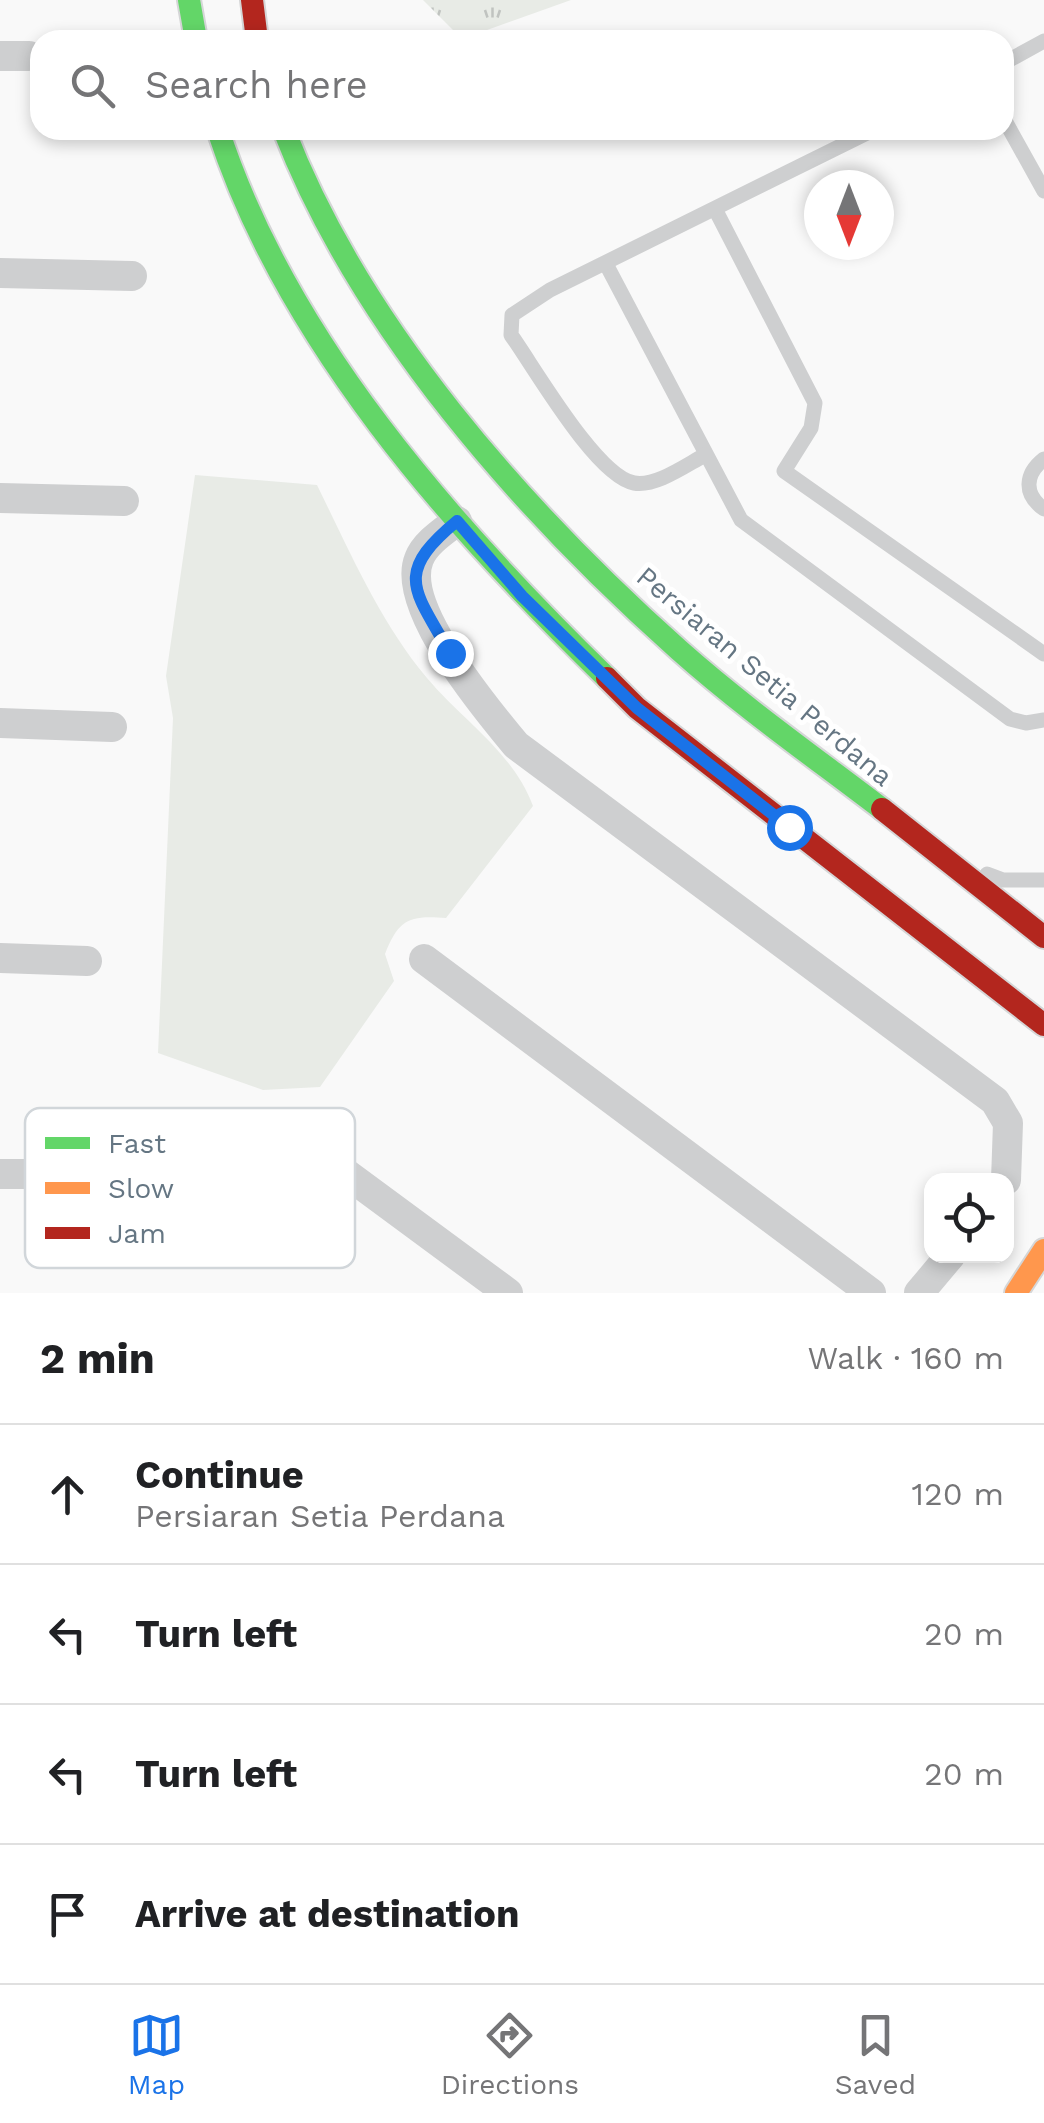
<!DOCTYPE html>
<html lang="en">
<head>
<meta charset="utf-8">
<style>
	body { margin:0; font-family:"Work Sans",sans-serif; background:#f6f6f6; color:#202124 }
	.controls { position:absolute; right:30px; bottom:30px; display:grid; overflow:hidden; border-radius:20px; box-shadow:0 5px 15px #0003 }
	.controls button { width:90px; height:90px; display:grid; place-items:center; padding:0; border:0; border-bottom:2px solid #e0e0e0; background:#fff; color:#202124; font:50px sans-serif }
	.compass { position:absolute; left:804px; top:170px; width:90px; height:90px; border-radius:50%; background:#fff; box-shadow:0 5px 15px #0003; rotate:180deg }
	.stop { position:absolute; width:30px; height:30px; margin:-22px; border:8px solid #1a73e8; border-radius:50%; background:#fff }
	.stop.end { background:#1a73e8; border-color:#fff; box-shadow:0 2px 10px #0008 }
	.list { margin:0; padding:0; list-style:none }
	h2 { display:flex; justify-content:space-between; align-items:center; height:130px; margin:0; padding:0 40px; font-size:42px }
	h2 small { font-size:32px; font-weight:400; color:#757577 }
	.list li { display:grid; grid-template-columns:65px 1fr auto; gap:30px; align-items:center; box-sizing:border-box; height:140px; padding:0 40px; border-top:2px solid #e0e0e0 }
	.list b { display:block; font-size:38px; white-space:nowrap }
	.list p { margin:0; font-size:32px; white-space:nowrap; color:#757577 }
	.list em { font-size:32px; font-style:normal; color:#757577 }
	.icon { flex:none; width:55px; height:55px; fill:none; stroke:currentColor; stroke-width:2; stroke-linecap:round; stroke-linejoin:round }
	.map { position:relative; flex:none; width:1044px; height:1293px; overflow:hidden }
	.search { position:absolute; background:#fff; box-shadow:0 5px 15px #0003; left:30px; right:30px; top:30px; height:110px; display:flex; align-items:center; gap:25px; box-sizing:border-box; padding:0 35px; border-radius:30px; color:#757577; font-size:38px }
	.sheet { height:690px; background:#fff }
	nav { display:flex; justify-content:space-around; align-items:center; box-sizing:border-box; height:140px; border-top:2px solid #e0e0e0; background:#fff; font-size:28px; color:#757577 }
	nav a { display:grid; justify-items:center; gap:5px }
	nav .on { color:#1a73e8 }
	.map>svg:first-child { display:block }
	.grass { fill:url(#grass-tufts) }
	.green { fill:#e8ebe6 }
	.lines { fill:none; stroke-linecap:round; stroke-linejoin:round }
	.fast-casing { stroke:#d5d6d7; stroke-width:26 }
	.slow-casing { stroke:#d5d6d7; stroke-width:26 }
	.jam-casing { stroke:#d5d6d7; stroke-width:26 }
	.lane { stroke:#cecfd0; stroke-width:15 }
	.street { stroke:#cecfd0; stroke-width:30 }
	.fast { stroke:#63d668; stroke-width:22 }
	.slow { stroke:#ff974d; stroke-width:22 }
	.jam { stroke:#b3261e; stroke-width:22 }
	.route { stroke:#1a73e8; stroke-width:12 }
	.labels { text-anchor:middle; stroke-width:10; stroke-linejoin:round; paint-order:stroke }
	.street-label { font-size:28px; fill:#657683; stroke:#fff }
	.key { fill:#fff; stroke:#d1d6da; stroke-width:2.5 }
	.key-label { font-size:28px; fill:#657683 }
</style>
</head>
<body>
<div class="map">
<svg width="1044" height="1293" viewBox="0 0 1044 1293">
	<defs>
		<pattern id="grass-tufts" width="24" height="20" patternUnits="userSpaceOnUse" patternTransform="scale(2.5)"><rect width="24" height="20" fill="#e8ebe6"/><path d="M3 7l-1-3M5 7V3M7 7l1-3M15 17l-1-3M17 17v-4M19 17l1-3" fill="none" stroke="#c0c3c0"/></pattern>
	</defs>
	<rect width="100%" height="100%" fill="#f9f9f9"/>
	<path class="grass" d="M423,0H571L462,39Z"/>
	<path class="green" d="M195,475L317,485C349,550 380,622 427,678C463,721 513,752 533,806L446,918C409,915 399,919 385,954L394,981L320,1087L263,1090L158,1053L173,718L166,676Z"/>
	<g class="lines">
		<g class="fast-casing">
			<g id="fast">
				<path d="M189,0L196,40"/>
				<path d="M218,130C286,340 451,526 607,678"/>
				<path d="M284,130C360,327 523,511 679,650C743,707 814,757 882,809"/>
			</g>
		</g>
		<g class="slow-casing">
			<path id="slow" d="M1016,1293L1044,1250"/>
		</g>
		<g class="jam-casing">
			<g id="jam">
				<path d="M252,0L257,40"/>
				<path d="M607,678L637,708L1044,1025"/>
				<path d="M882,809L1044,937"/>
			</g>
		</g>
		<g class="lane">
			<path d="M1004,63L1044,41"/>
			<path d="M1004,119L1044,191"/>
			<path d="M715,209L815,403L811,428L784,471L1044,654"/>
			<path d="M606,264L741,520L1010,719L1026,723L1044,720"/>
			<path d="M705,455C686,465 656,487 634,483C596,476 534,367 511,335L512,315L550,290L873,130"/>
			<path d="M1044,459C1025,474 1023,494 1044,509"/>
			<path d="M987,874L1003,880H1044"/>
		</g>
		<g class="street">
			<path d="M0,56H29"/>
			<path d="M0,273L132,276"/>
			<path d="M0,498L124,501"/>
			<path d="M457,521C444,531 425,543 419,559C400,606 486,709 516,745L995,1101L1008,1123L1006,1180"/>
			<path d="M0,723L112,727"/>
			<path d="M0,958L87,961"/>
			<path d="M424,959L871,1293"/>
			<path d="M298,1138L508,1293"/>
			<path d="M0,1174H33"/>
			<path d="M919,1293L950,1256"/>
		</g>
		<use href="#fast" class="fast"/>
		<use href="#slow" class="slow"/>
		<use href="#jam" class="jam"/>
	</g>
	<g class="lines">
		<path class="route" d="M450,653C414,589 393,574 457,521L522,596L637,708L789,827"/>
	</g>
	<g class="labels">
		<g class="street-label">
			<text transform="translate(765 676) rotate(40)" y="10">Persiaran Setia Perdana</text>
		</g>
	</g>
	<rect x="25" y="1108" width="330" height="160" rx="15" class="key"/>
	<rect x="45" y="1137" width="45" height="12" fill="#63d668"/>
	<rect x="45" y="1182" width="45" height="12" fill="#ff974d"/>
	<rect x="45" y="1227" width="45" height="12" fill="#b3261e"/>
	<g class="key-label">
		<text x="108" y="1153">Fast</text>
		<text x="108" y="1198">Slow</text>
		<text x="108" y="1243">Jam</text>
	</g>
</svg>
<div class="controls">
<button><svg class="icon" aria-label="locate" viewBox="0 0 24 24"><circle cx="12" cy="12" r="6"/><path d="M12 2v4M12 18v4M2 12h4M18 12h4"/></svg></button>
</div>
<svg class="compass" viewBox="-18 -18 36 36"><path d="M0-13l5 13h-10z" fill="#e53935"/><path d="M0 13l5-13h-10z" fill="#757577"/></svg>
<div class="stop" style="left:789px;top:827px"></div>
<div class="stop end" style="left:450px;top:653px"></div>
<div class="search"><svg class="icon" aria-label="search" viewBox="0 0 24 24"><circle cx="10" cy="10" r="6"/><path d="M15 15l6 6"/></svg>Search here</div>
</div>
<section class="sheet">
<h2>2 min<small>Walk · 160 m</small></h2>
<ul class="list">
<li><svg class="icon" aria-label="ahead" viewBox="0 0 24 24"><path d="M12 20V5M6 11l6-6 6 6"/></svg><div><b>Continue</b><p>Persiaran Setia Perdana</p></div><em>120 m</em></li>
<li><svg class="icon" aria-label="left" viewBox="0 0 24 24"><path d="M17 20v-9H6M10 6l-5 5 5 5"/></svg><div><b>Turn left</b></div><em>20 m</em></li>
<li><svg class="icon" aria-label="left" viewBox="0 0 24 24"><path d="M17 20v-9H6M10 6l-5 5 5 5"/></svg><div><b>Turn left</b></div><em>20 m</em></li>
<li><svg class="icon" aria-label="arrive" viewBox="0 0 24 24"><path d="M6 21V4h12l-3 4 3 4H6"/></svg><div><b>Arrive at destination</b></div></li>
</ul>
</section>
<nav>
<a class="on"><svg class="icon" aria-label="map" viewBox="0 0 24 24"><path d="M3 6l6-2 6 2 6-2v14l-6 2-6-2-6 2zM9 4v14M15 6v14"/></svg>Map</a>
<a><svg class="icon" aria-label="directions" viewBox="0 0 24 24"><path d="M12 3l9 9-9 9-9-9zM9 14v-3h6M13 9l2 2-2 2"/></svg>Directions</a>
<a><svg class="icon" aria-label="saved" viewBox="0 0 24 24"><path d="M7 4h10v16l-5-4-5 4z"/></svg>Saved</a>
</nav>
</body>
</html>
